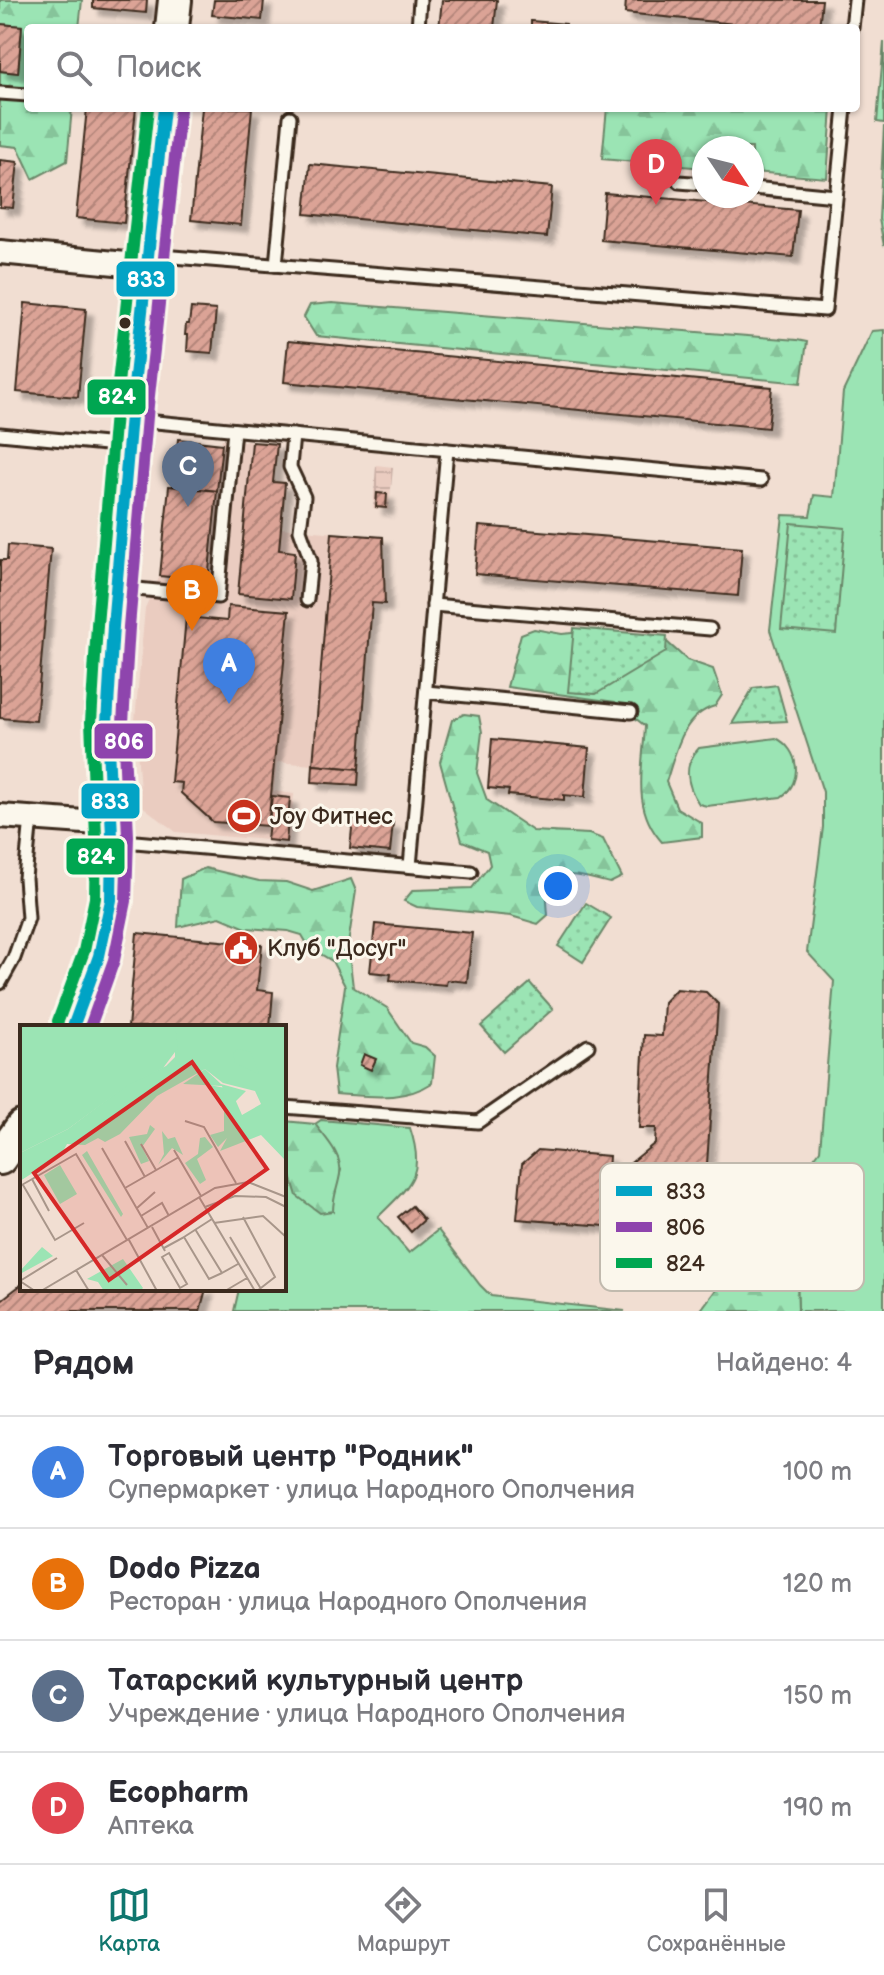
<!DOCTYPE html>
<html lang="ru">
<head>
<meta charset="utf-8">
<style>
	body { margin:0; font-family:"Balsamiq Sans",sans-serif; background:#f7f7f7; color:#2b2b33 }
	.compass { position:absolute; left:692px; top:136px; width:72px; height:72px; border-radius:50%; background:#fff; box-shadow:0 2px 6px #0004; rotate:125deg }
	.you { position:absolute; left:558px; top:886px; width:28px; height:28px; margin:-20px; border:6px solid #fff; border-radius:50%; background:#1a73e8; box-shadow:0 0 0 12px #1a73e833 }
	.badge { display:grid; place-items:center; width:52px; height:52px; border-radius:50%; background:#0f766e; color:#fff; font-size:26px; font-weight:700 }
	.pin { position:absolute; translate:-50% -66px; filter:drop-shadow(0 2px 4px #0008) }
	.pin::after { content:''; position:absolute; top:42px; width:28px; height:24px; background:inherit; clip-path:polygon(0 0,100% 0,50% 100%) }
	.list { margin:0; padding:0; list-style:none }
	h2 { display:flex; justify-content:space-between; align-items:center; height:104px; margin:0; padding:0 32px; font-size:34px }
	h2 small { font-size:26px; font-weight:400; color:#7c7c81 }
	.list li { display:grid; grid-template-columns:52px 1fr auto; gap:24px; align-items:center; box-sizing:border-box; height:112px; padding:0 32px; border-top:2px solid #e1e1e2 }
	.list b { display:block; font-size:30px; white-space:nowrap }
	.list p { margin:0; font-size:26px; white-space:nowrap; color:#7c7c81 }
	.list em { font-size:26px; font-style:normal; color:#7c7c81 }
	.icon { flex:none; width:44px; height:44px; fill:none; stroke:currentColor; stroke-width:2; stroke-linecap:round; stroke-linejoin:round }
	.map { position:relative; flex:none; width:884px; height:1311px; overflow:hidden }
	.search { position:absolute; background:#fff; box-shadow:0 2px 6px #0004; left:24px; right:24px; top:24px; height:88px; display:flex; align-items:center; gap:20px; box-sizing:border-box; padding:0 28px; border-radius:8px; color:#7c7c81; font-size:30px }
	.sheet { height:552px; background:#fff }
	nav { display:flex; justify-content:space-around; align-items:center; box-sizing:border-box; height:112px; border-top:2px solid #e1e1e2; background:#fff; font-size:22px; color:#7c7c81 }
	nav a { display:grid; justify-items:center; gap:4px }
	nav .on { color:#0f766e }
	.map>svg:first-child { display:block }
	.built { fill:#eaccc0 }
	.industrial { fill:url(#industrial-grid) }
	.grass { fill:#9be4b4; stroke:#6b8769; stroke-width:2 }
	.forest { fill:url(#forest-firs); stroke:#6b8769; stroke-width:2 }
	.park { fill:url(#park-dots); stroke:#6b8769; stroke-width:2 }
	.building { fill:url(#building-hatch); stroke:#3b2a1e; stroke-width:2; filter:url(#shadow) }
	.lines { fill:none; stroke-linecap:round; stroke-linejoin:round }
	.service-casing { stroke:#3b2a1e; stroke-width:17 }
	.minor-casing { stroke:#3b2a1e; stroke-width:28 }
	.secondary-casing { stroke:#3b2a1e; stroke-width:38 }
	.service { stroke:#fbf7ec; stroke-width:11 }
	.minor { stroke:#fbf7ec; stroke-width:22 }
	.secondary { stroke:#fbf7ec; stroke-width:32 }
	.bus-1-casing { stroke:#fbf7ec; stroke-width:18 }
	.bus-2-casing { stroke:#fbf7ec; stroke-width:18 }
	.bus-3-casing { stroke:#fbf7ec; stroke-width:18 }
	.bus-1 { stroke:#03a3c5; stroke-width:12 }
	.bus-2 { stroke:#8e44ad; stroke-width:12 }
	.bus-3 { stroke:#00a651; stroke-width:12 }
	.bus-dot { fill:#3b2a1e; stroke:#fbf7ec; stroke-width:3 }
	.labels { text-anchor:middle; stroke-width:6; stroke-linejoin:round; paint-order:stroke }
	.poi-label { font-size:24px; fill:#3b2a1e; stroke:#fbf7ec; text-anchor:start }
	.inset-road { fill:none; stroke:#a8968a; stroke-width:2 }
	.view { fill:#d62828; fill-opacity:0.15; stroke:#d62828; stroke-width:4 }
	.inset-edge { fill:none; stroke:#3b2a1e; stroke-width:4 }
	.key { fill:#fbf7ec; stroke:#c1baae; stroke-width:2 }
	.key-label { font-size:22px; fill:#3b2a1e }
	.line-badge { stroke:#fbf7ec; stroke-width:3 }
	.badge-label { font-size:22px; text-anchor:middle; font-weight:bold; fill:#fff }
</style>
</head>
<body>
<div class="map">
<svg width="884" height="1311" viewBox="0 0 884 1311">
	<defs>
		<pattern id="industrial-grid" width="8" height="8" patternUnits="userSpaceOnUse" patternTransform="scale(2)"><rect width="8" height="8" fill="#eaccc0"/><path d="M0 4h8M4 0v8" fill="none" stroke="#caafa5"/></pattern>
		<pattern id="forest-firs" width="22" height="20" patternUnits="userSpaceOnUse" patternTransform="scale(2)"><rect width="22" height="20" fill="#9be4b4"/><path d="M5 1l3.5 6h-7zM16 11l3.5 6h-7z" fill="#86c49a"/></pattern>
		<pattern id="park-dots" width="8" height="8" patternUnits="userSpaceOnUse" patternTransform="scale(2)"><rect width="8" height="8" fill="#9be4b4"/><path d="M2 2h.1M6 6h.1" fill="none" stroke="#86c49a" stroke-width="1.8" stroke-linecap="round"/></pattern>
		<pattern id="building-hatch" width="6" height="6" patternUnits="userSpaceOnUse" patternTransform="scale(2)"><rect width="6" height="6" fill="#dba396"/><path d="M-1 1l2-2M0 6l6-6M5 7l2-2" fill="none" stroke="#b3857a"/></pattern>
		<filter id="shadow"><feDropShadow dx="7" dy="7" stdDeviation="2" flood-color="#0004"/></filter>
	</defs>
	<rect width="100%" height="100%" fill="#f1ded2"/>
	<filter id="ink" filterUnits="userSpaceOnUse"><feTurbulence type="fractalNoise" baseFrequency=".0125" numOctaves="2"/><feDisplacementMap in="SourceGraphic" scale="16" xChannelSelector="R" yChannelSelector="G"/><feConvolveMatrix kernelMatrix="1 2 1 2 8 2 1 2 1" color-interpolation-filters="sRGB"/></filter>
	<g filter="url(#ink)">
		<path class="built" d="M178,439L221,444L222,439L277,444L274,482L285,483L281,528L383,537L385,604H372L358,785L312,782L313,765L277,762L274,791L294,794L289,842L176,832L141,805L135,721L145,608L160,576L169,486H173Z"/>
		<path class="industrial" d="M376,465L393,467L389,510L373,508Z"/>
		<g class="grass">
			<path d="M884,42V123L877,122Z"/>
			<path d="M884,126V246L879,219Z"/>
			<path d="M884,330V1311H798L796,1247L813,1226L803,1173L820,1150L834,981L807,952L823,827V792L770,630L783,515L810,516L814,495L834,497L843,392L872,331Z"/>
			<path d="M776,738C799,749 804,782 781,797L707,806L699,804C687,786 682,765 699,748Z"/>
			<path d="M321,1120L410,1128C426,1176 410,1185 378,1217L409,1253L438,1230L480,1285L491,1296L625,1311H234L239,1289H284V1153L333,1211V1198L341,1170L315,1124Z"/>
		</g>
		<g class="forest">
			<path d="M0,0H82L79,28H28V108H72L67,161L33,179L18,147L0,145V71L18,73L22,26L0,24Z"/>
			<path d="M607,108H832L827,178L752,172V148H704V168L602,159Z"/>
			<path d="M332,303L797,340L807,342L801,383L316,336L304,317L310,305Z"/>
			<path d="M534,629L562,634L593,631L667,642L687,660L713,669L722,695L715,706C681,716 676,753 666,782L677,808L702,823V837L662,842C631,808 643,768 645,726L615,702L507,687L521,634Z"/>
			<path d="M464,714L479,716L482,732L477,773L487,800L533,831L589,834L603,839L622,877L610,883C587,878 563,866 546,888L548,915L538,924L511,916L417,907L404,901L413,890L472,888L490,865L487,851L462,841L440,762L452,720Z"/>
			<path d="M205,868L259,881L286,882L313,891L351,879L356,891L348,945L353,987L387,1008L411,1043L425,1047L435,1056L432,1083C403,1102 369,1096 336,1094L333,1068L345,986L332,961L309,947L302,935L288,931L246,928L220,917L178,927L181,879Z"/>
			<path d="M284,1121L315,1124C325,1138 343,1155 340,1174C338,1187 333,1197 333,1211L320,1213L297,1196L284,1153Z"/>
			<path d="M803,1173L813,1226L796,1247L798,1311H700Z"/>
		</g>
		<g class="park">
			<path d="M791,523L845,528L836,634L781,629Z"/>
			<path d="M574,628L667,636L666,652L596,694L568,692Z"/>
			<path d="M777,685L787,721L732,724L753,688Z"/>
			<path d="M586,903L611,918L583,962L558,946Z"/>
			<path d="M530,983L553,1009L504,1052L481,1026Z"/>
		</g>
		<g class="building">
			<path d="M93,0H147L146,13L93,8Z"/>
			<path d="M214,0H264L262,20L212,15Z"/>
			<path d="M442,0H497L494,28H439Z"/>
			<path d="M626,0H822L819,28H775L625,13Z"/>
			<path d="M531,21L566,24V28H531Z"/>
			<path d="M0,24L22,26L18,73L0,71Z"/>
			<path d="M87,108H136L124,223L76,218Z"/>
			<path d="M202,108H252L241,225L191,220Z"/>
			<path d="M0,160L18,162L13,208L0,207Z"/>
			<path d="M310,164L552,187L547,237L305,214Z"/>
			<path d="M605,193L798,210L793,257L601,240Z"/>
			<path d="M25,303L86,309L78,397L17,392Z"/>
			<path d="M191,308L216,310L212,353L187,351L188,335H185L186,324H189Z"/>
			<path d="M288,341L772,387L768,428L284,382Z"/>
			<path d="M178,439L222,444L217,491L173,486Z"/>
			<path d="M252,442L277,444L273,482L285,483L279,550L295,552L291,599L238,594Z"/>
			<path d="M169,486L217,491L208,581L160,576Z"/>
			<path d="M377,493L387,494L386,508L376,507Z"/>
			<path d="M479,526L742,548L738,596L475,574Z"/>
			<path d="M332,533L383,537L385,604L372,603L359,769L313,765Z"/>
			<path d="M8,545L51,549L36,721L0,718V560H7Z"/>
			<path d="M228,606L289,611L268,826L213,822L181,793L182,783L171,782L186,617L227,621Z"/>
			<path d="M492,739L589,748L585,797L564,795V800L508,795L509,790L488,788Z"/>
			<path d="M313,765L359,769L358,785L312,782Z"/>
			<path d="M272,796L290,798L286,842L267,840Z"/>
			<path d="M353,819L393,823L390,852L350,848Z"/>
			<path d="M375,924L472,933L467,982L447,980L446,985L390,980L391,974L370,972Z"/>
			<path d="M137,933L262,945L257,990L273,992L270,1027H128Z"/>
			<path d="M676,989L706,992L718,1004L707,1164L631,1228L517,1219L522,1164L538,1150L609,1156L608,1171H621L655,1143L656,1128H639L644,1035L662,1036L664,1002Z"/>
			<path d="M364,1054L376,1059L371,1070L360,1065Z"/>
			<path d="M412,1206L424,1220L411,1232L398,1217Z"/>
			<path d="M22,1284V1289H206L200,1311H0V1301Z"/>
		</g>
		<g class="lines">
			<g class="service-casing">
				<g id="service">
					<path d="M418,28L420,0"/>
					<path d="M852,28L855,0"/>
					<path d="M0,93L28,95"/>
					<path d="M679,182L704,184"/>
					<path d="M752,188L836,196"/>
					<path d="M149,255L825,310L845,108"/>
					<path d="M276,265L290,117"/>
					<path d="M135,420L761,480"/>
					<path d="M0,434L127,446"/>
					<path d="M293,435L290,467L304,497L300,530L311,561L307,600"/>
					<path d="M117,587L218,597L234,430"/>
					<path d="M433,605L710,629"/>
					<path d="M426,692L631,712"/>
					<path d="M113,840L471,872"/>
					<path d="M410,866L447,450"/>
					<path d="M0,983L14,958L28,918L25,878L31,818"/>
					<path d="M284,1107L478,1122L588,1046"/>
				</g>
			</g>
			<g class="minor-casing">
				<g id="minor">
					<path d="M0,252L147,266"/>
					<path d="M0,816L112,824"/>
				</g>
			</g>
			<g class="secondary-casing">
				<g id="secondary">
					<path d="M172,28L175,0"/>
					<path d="M73,1027C92,980 110,932 112,881C115,821 105,761 108,700C119,502 143,305 164,108"/>
					<path d="M0,1158L22,1127"/>
				</g>
			</g>
			<use href="#service" class="service"/>
			<use href="#minor" class="minor"/>
			<use href="#secondary" class="secondary"/>
			<g class="bus-1-casing">
				<path id="bus-1" d="M73,1027L99,956L111,900L112,836L107,723L113,626L132,404L164,108"/>
			</g>
			<g class="bus-2-casing">
				<path id="bus-2" d="M90,1027L114,960L126,901L128,836L123,723L129,627L148,405L180,110"/>
			</g>
			<g class="bus-3-casing">
				<path id="bus-3" d="M58,1021L84,951L95,898L96,836L91,722L97,625L116,402L148,108"/>
			</g>
			<use href="#bus-1" class="bus-1"/>
			<use href="#bus-2" class="bus-2"/>
			<use href="#bus-3" class="bus-3"/>
		</g>
	</g>
	<defs>
		<g id="stadium-disc" transform="scale(1.8)"><circle r="9.5" fill="#c8321e" stroke="#fbf7ec"/><path d="M0-5a6.5 5 0 1 0 0 10a6.5 5 0 1 0 0-10ZM-3.5-1.8h7v3.6h-7Z" fill="#fff"/></g>
		<g id="civic-disc" transform="scale(1.8)"><circle r="9.5" fill="#c8321e" stroke="#fbf7ec"/><path d="M-.6-6.5H3V-4.5H.6V-3L4-1V1h2V6H-6V1h2V-1L-.6-3ZM-1.2 2.5V6h2.4V2.5Z" fill="#fff"/></g>
	</defs>
	<g fill-rule="evenodd">
		<use href="#stadium-disc" x="244" y="816"/>
		<use href="#civic-disc" x="241" y="948"/>
	</g>
	<circle class="bus-dot" cx="125" cy="323" r="7"/>
	<g class="labels">
		<g class="poi-label">
			<text x="270" y="824">Joy Фитнес</text>
			<text x="267" y="956">Клуб "Досуг"</text>
		</g>
	</g>
	<g transform="translate(20 1025)">
		<rect width="266" height="266" fill="#f1ded2"/>
		<path d="M155,0H266V136L241,110L200,126L207,113L198,122L190,110L204,106V86L190,60L205,63L204,69L215,74L222,90L241,79L235,66L203,58L185,44L137,71L100,109L85,117L78,113L65,120L47,119L41,130L0,156V128L48,104L108,59L146,41L155,32Z" fill="#9be4b4"/>
		<path d="M0,0H155L158,23L143,43L108,60L48,104L0,128ZM218,24L231,27L239,49L215,38L213,28ZM185,44L201,59L226,66L214,78L205,73L202,61L163,59ZM130,100L135,104L122,122L129,136L121,139L109,112L127,109ZM142,106L148,114L155,112L163,130L152,123L138,140L144,129ZM185,112L193,122L177,134L186,155L180,159L165,138L178,129L180,113ZM67,126L103,189L101,192L62,130ZM40,140L57,169L40,179L24,150ZM22,222L33,231L0,249V246ZM103,234L123,263L120,266H84L78,257L67,254Z" fill="#9be4b4"/>
		<path class="inset-road" d="M165,96L184,102L216,158M105,116L125,152M121,119L136,145M82,123L128,203M154,125L181,171M12,154L29,186M3,160L35,215L64,198M0,161L56,129L107,215M105,163L159,132M179,172L235,266M185,182L215,171L246,172L266,182M117,183L135,167M121,191L142,178L149,191M223,192L255,252L237,266M194,198L243,191L266,212M132,202L145,226M175,204L202,248L218,239M164,212L192,194M210,212L241,264M109,215L137,266M144,223L164,212L189,254L202,248M149,228L167,259L160,263L142,232ZM82,230L107,260M56,245L69,266M15,266L0,256L37,233M21,266L195,163L228,157L266,172M205,266L227,253"/>
		<path class="view" d="M172,37L247,144L89,255L14,148Z"/>
		<rect width="266" height="266" class="inset-edge"/>
	</g>
	<rect x="600" y="1163" width="264" height="128" rx="12" class="key"/>
	<rect x="616" y="1186" width="36" height="10" fill="#03a3c5"/>
	<rect x="616" y="1222" width="36" height="10" fill="#8e44ad"/>
	<rect x="616" y="1258" width="36" height="10" fill="#00a651"/>
	<g class="key-label">
		<text x="666" y="1199">833</text>
		<text x="666" y="1235">806</text>
		<text x="666" y="1271">824</text>
	</g>
	<g class="line-badge">
		<rect x="115" y="260" width="61" height="38" rx="8" fill="#03a3c5"/>
		<rect x="86" y="378" width="61" height="38" rx="8" fill="#00a651"/>
		<rect x="93" y="722" width="61" height="38" rx="8" fill="#8e44ad"/>
		<rect x="80" y="782" width="61" height="38" rx="8" fill="#03a3c5"/>
		<rect x="65" y="837" width="61" height="39" rx="8" fill="#00a651"/>
	</g>
	<g class="badge-label">
		<text x="146" y="287">833</text>
		<text x="117" y="404">824</text>
		<text x="124" y="749">806</text>
		<text x="110" y="809">833</text>
		<text x="96" y="864">824</text>
	</g>
</svg>
<svg class="compass" viewBox="-18 -18 36 36"><path d="M0-13l5 13h-10z" fill="#e53935"/><path d="M0 13l5-13h-10z" fill="#7c7c81"/></svg>
<div class="you"></div>
<div class="pin badge" style="left:229px;top:704px;background:#3f7fe0">A</div>
<div class="pin badge" style="left:192px;top:631px;background:#e8710a">B</div>
<div class="pin badge" style="left:188px;top:507px;background:#5c6f8a">C</div>
<div class="pin badge" style="left:656px;top:205px;background:#e0444e">D</div>
<div class="search"><svg class="icon" aria-label="search" viewBox="0 0 24 24"><circle cx="10" cy="10" r="6"/><path d="M15 15l6 6"/></svg>Поиск</div>
</div>
<section class="sheet">
<h2>Рядом<small>Найдено: 4</small></h2>
<ul class="list">
<li><span class="badge" style="background:#3f7fe0">A</span><div><b>Торговый центр &quot;Родник&quot;</b><p>Супермаркет · улица Народного Ополчения</p></div><em>100 m</em></li>
<li><span class="badge" style="background:#e8710a">B</span><div><b>Dodo Pizza</b><p>Ресторан · улица Народного Ополчения</p></div><em>120 m</em></li>
<li><span class="badge" style="background:#5c6f8a">C</span><div><b>Татарский культурный центр</b><p>Учреждение · улица Народного Ополчения</p></div><em>150 m</em></li>
<li><span class="badge" style="background:#e0444e">D</span><div><b>Ecopharm</b><p>Аптека</p></div><em>190 m</em></li>
</ul>
</section>
<nav>
<a class="on"><svg class="icon" aria-label="map" viewBox="0 0 24 24"><path d="M3 6l6-2 6 2 6-2v14l-6 2-6-2-6 2zM9 4v14M15 6v14"/></svg>Карта</a>
<a><svg class="icon" aria-label="directions" viewBox="0 0 24 24"><path d="M12 3l9 9-9 9-9-9zM9 14v-3h6M13 9l2 2-2 2"/></svg>Маршрут</a>
<a><svg class="icon" aria-label="saved" viewBox="0 0 24 24"><path d="M7 4h10v16l-5-4-5 4z"/></svg>Сохранённые</a>
</nav>
</body>
</html>
